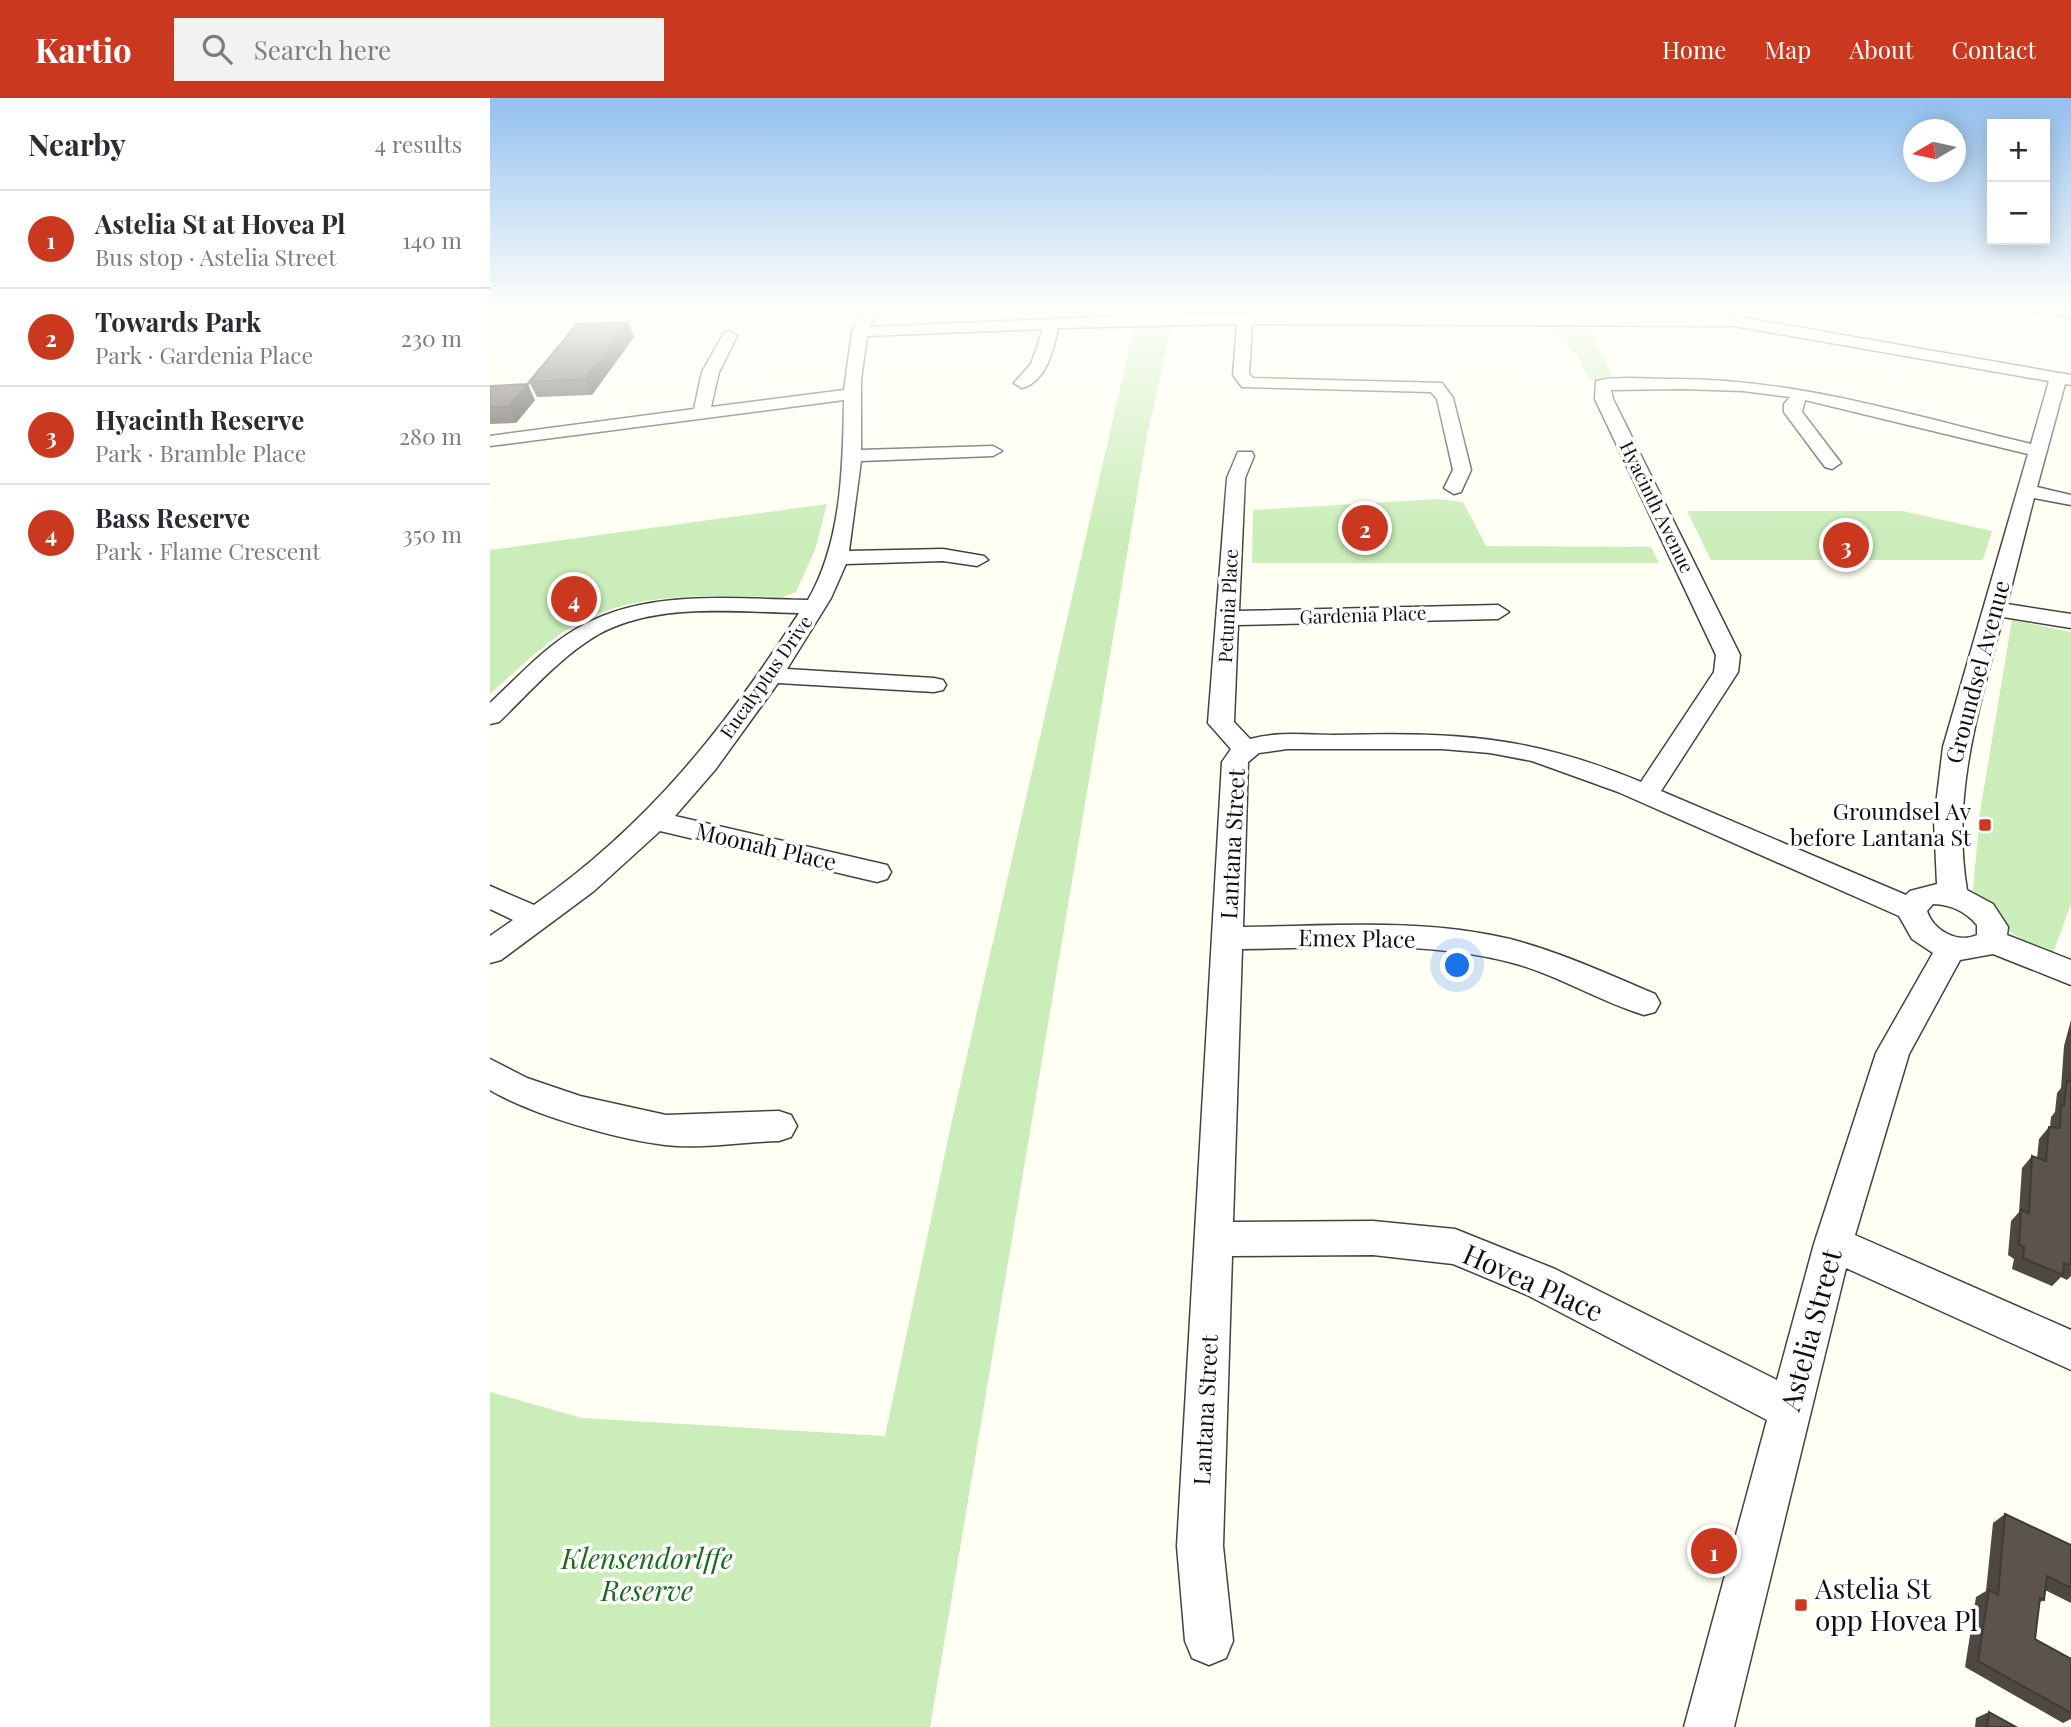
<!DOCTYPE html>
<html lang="en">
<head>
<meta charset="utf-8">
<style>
	body { margin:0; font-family:"Playfair Display",serif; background:#f2f2f3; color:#2b2b33 }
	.controls { position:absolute; right:21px; top:21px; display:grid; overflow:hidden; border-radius:0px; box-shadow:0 4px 18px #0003 }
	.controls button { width:63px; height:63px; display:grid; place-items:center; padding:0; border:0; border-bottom:2px solid #e1e1e2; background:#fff; color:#2b2b33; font:35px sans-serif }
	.compass { position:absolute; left:1413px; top:21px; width:63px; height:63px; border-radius:50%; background:#fff; box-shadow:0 4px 18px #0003; rotate:261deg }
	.you { position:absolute; left:968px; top:868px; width:24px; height:24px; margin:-18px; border:5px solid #fff; border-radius:50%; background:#1a73e8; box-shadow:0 0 0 10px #1a73e833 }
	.badge { display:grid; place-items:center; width:46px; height:46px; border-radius:50%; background:#c9381f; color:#fff; font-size:23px; font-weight:700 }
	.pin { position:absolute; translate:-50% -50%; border:4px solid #fff; box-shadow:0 2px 7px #0006 }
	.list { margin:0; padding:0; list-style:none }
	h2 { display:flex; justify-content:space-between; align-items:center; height:91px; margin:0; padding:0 28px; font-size:30px }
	h2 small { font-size:23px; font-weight:400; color:#7c7c81 }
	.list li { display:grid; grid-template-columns:46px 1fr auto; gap:21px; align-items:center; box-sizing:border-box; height:98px; padding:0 28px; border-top:2px solid #e1e1e2 }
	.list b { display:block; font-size:26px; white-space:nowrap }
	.list p { margin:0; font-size:23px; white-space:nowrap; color:#7c7c81 }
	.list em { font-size:23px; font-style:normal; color:#7c7c81 }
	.icon { flex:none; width:38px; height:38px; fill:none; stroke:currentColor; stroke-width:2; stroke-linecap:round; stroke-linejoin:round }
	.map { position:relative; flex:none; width:1581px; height:1629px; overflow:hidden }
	header { display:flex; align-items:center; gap:42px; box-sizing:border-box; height:98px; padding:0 35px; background:#c9381f; color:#fff }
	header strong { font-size:33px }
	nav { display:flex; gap:38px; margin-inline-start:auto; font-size:24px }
	.search { width:490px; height:63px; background:#f2f2f3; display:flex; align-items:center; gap:18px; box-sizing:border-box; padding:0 24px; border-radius:0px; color:#7c7c81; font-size:26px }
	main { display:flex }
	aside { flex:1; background:#fff }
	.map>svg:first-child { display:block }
	.green { fill:#caedb9 }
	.pitch { fill:#def3cc }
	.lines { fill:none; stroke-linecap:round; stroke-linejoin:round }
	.minor-casing { stroke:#434343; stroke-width:3 }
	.minor { fill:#fff; fill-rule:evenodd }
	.wall { fill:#4d4841 }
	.shaded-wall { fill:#3f3b35 }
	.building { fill:#5a544c; stroke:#3f3b35; stroke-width:2 }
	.poi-dot { fill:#c9381f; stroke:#fff; stroke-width:2.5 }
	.labels { text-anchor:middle; stroke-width:7; stroke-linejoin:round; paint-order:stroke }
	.far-street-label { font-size:19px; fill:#101010; stroke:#fff }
	.street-label { font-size:23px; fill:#101010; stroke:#fff }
	.poi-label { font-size:23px; fill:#101010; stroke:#fff; text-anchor:end }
	.near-street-label { font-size:28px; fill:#101010; stroke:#fff }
	.near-park-label { font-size:28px; font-style:italic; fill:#1c6d1b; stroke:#fff }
	.near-poi-label { font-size:28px; fill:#101010; stroke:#fff; text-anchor:start }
</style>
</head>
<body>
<header>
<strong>Kartio</strong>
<div class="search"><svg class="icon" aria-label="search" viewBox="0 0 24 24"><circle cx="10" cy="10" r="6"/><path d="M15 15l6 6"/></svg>Search here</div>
<nav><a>Home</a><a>Map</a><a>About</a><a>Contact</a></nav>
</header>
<main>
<aside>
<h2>Nearby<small>4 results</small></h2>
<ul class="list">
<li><span class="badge">1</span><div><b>Astelia St at Hovea Pl</b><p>Bus stop · Astelia Street</p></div><em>140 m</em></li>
<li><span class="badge">2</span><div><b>Towards Park</b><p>Park · Gardenia Place</p></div><em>230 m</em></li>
<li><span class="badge">3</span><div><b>Hyacinth Reserve</b><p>Park · Bramble Place</p></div><em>280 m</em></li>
<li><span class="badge">4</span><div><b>Bass Reserve</b><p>Park · Flame Crescent</p></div><em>350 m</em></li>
</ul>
</aside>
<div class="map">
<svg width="1581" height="1629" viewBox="0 0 1581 1629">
	<rect width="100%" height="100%" fill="#fffff3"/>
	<g class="green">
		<path d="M956,210H1054L1057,217H958Z"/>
		<path d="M682,228L657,337L440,1629H0V1294L92,1320L395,1338L461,1027L644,229Z"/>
		<path d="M1099,230L1125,283H1100L1087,258L1062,231Z"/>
		<path d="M948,401L973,404L996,448L1161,449L1169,465H762L763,412Z"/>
		<path d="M337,406L325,452L306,494L292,499C220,499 142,491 78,531C50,549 25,574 0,596V452Z"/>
		<path d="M1197,413H1413L1502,433L1493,462H1221Z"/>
		<path d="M1522,522L1581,534V806L1563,855H1556L1520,834L1483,792L1490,714Z"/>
	</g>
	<path class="pitch" d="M0,210H37L22,226L0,227Z"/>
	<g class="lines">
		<g class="minor-casing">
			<g id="minor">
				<path d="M373,210H387L380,229L678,216L1243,218L1581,277V287L1575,286L1547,389L1581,397V407L1544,400L1517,506L1581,516V530L1513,519C1489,610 1461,697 1477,792L1503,806L1518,829L1517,837L1581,862V887L1503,856L1470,862L1419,956L1365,1137L1581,1232V1272L1356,1170L1244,1629H1194L1277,1322L1037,1197L963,1166L883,1157L742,1158L733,1448L743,1543L736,1560L719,1567L702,1560L695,1543L687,1448L732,664L741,651L718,625L737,380L748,354H762L764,358L755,380L749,513L1008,507L1019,514L1008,521L748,527L744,624L760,641C788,633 817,637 845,637C964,634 1039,637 1151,684L1224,574L1226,557L1105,301L1106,283C1127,278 1153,281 1175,281C1302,279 1419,317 1541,346L1559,283L1243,228L762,226L759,276L763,280L952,285L963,300L981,372L971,394L964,396L954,390L963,372L947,301L941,294L752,289L743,277L747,226L568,230C564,251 556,284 532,290L524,285L541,266L553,231L377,238L371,282V352L503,348L512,353L503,358L371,363L359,453L453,451L494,458L498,462L487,468L453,463L356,466L341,500L297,571L444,580L453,582L456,587L453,592L444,594L288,585L225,672L185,718L397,767L401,774L397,781L387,784L170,733L104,793L11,862L0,865V838L23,822L0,811V788L44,807C159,726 234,631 309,515C245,514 168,504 109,536C71,558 40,594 9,624L0,626V605C29,578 58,545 95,526C162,491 245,501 318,502C352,443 353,368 354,302L0,348V338L204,311L212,274L234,235L239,233L247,238L229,274L221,309L354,292L362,234ZM1192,291L1253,293L1300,299L1294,306V314L1335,369L1342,371L1351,365L1312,314L1315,302L1538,356L1453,649L1444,723L1447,786L1420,793L1416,797L1171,693L1248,574L1250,557L1123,301L1121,292ZM797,651H952L1000,655L1042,663L1128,694L1409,818L1422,841L1443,855L1386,955L1324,1146L1287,1282L1065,1171L965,1131L883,1123L743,1124L752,851C840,850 933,842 1019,864C1067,876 1108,903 1154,917L1165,914L1170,905L1165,896C1118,876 1070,854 1020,841C934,820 841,828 753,829L758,664L769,655ZM1443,806C1462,807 1475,813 1487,827V837C1467,846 1443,832 1437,813Z"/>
				<path d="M1540,210L1581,212V220L1542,213Z"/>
				<path d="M0,961L37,980L90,998L176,1017L289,1013L301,1017L307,1028L301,1039L289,1043C252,1044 212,1051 175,1047C126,1041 42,1017 0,992Z"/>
			</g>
		</g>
		<use href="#minor" class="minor"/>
	</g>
	<g class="wall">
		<path d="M138,224L144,239L102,297L47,299L39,284Z"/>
		<path d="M0,288L45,302L26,325L0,326Z"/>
		<path d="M1581,922V1178L1577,1182L1571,1179L1562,1188L1522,1171L1524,1161L1518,1157L1521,1123L1529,1114L1532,1070L1542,1058L1547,1060L1549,1041L1559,1029H1560L1561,1019L1565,1014L1567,995L1571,990L1574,948Z"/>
		<path d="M1515,1416L1581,1447V1505L1555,1492L1554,1502L1550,1504L1545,1541L1581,1561V1621L1573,1625L1475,1569L1486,1499L1496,1493L1503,1425Z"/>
		<path d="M1499,1614L1526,1629H1485L1486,1620Z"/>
	</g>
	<g class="shaded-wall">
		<path d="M138,224L144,239L102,297L95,281Z"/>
		<path d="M38,286L45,302L26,325L19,309Z"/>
	</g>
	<g class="building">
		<path d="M138,224L95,281L39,284L87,226Z"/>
		<path d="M38,286L19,309H0V288Z"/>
		<path d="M1581,975V1167L1574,1165L1573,1177L1533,1160L1534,1149L1529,1146L1531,1112L1539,1115L1542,1058L1556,1063L1559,1029L1570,1030L1571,1007L1574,1008L1577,983L1580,984Z"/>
		<path d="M1515,1416L1581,1447V1490L1557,1478L1554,1502L1550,1500L1545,1541L1581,1561V1615L1488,1563L1499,1492L1508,1497Z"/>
		<path d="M1499,1614L1526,1629H1497Z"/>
	</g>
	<linearGradient id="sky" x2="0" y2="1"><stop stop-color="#93c0ef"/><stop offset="0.48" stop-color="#fffffa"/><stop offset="1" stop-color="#fffffa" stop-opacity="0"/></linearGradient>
	<rect width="1581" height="438" fill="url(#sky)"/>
	<g class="poi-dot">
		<rect x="1488" y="720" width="14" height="14" rx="3.5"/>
		<rect x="1304" y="1500" width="14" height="14" rx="3.5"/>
	</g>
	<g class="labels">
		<g class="far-street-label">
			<text transform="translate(1167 409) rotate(64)" y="7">Hyacinth Avenue</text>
			<text transform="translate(738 508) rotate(-87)" y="7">Petunia Place</text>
			<text transform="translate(873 517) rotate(-2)" y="7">Gardenia Place</text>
			<text transform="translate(276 579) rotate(-55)" y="7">Eucalyptus Drive</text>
		</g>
		<g class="street-label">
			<text transform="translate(1488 574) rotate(-75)" y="8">Groundsel Avenue</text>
			<text transform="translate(743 746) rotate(-87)" y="8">Lantana Street</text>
			<text transform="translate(276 749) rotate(13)" y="8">Moonah Place</text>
			<text transform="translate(867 841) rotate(1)" y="8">Emex Place</text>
			<text transform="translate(716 1312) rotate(-87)" y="8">Lantana Street</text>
		</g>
		<g class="poi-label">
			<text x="1481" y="722">Groundsel Av<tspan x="1481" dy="26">before Lantana St</tspan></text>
		</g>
		<g class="near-street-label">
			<text transform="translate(1043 1185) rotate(24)" y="10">Hovea Place</text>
			<text transform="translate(1321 1232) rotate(-75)" y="10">Astelia Street</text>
		</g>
		<g class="near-park-label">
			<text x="157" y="1471">Klensendorlffe<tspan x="157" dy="32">Reserve</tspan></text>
		</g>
		<g class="near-poi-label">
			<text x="1325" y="1501">Astelia St<tspan x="1325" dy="32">opp Hovea Pl</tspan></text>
		</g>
	</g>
</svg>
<div class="controls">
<button>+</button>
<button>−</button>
</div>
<svg class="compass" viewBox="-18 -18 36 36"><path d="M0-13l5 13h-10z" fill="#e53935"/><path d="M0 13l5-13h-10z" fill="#7c7c81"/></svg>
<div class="you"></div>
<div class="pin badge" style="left:1224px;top:1453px">1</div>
<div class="pin badge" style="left:875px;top:430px">2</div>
<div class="pin badge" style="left:1356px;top:447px">3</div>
<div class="pin badge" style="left:84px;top:501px">4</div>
</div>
</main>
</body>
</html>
